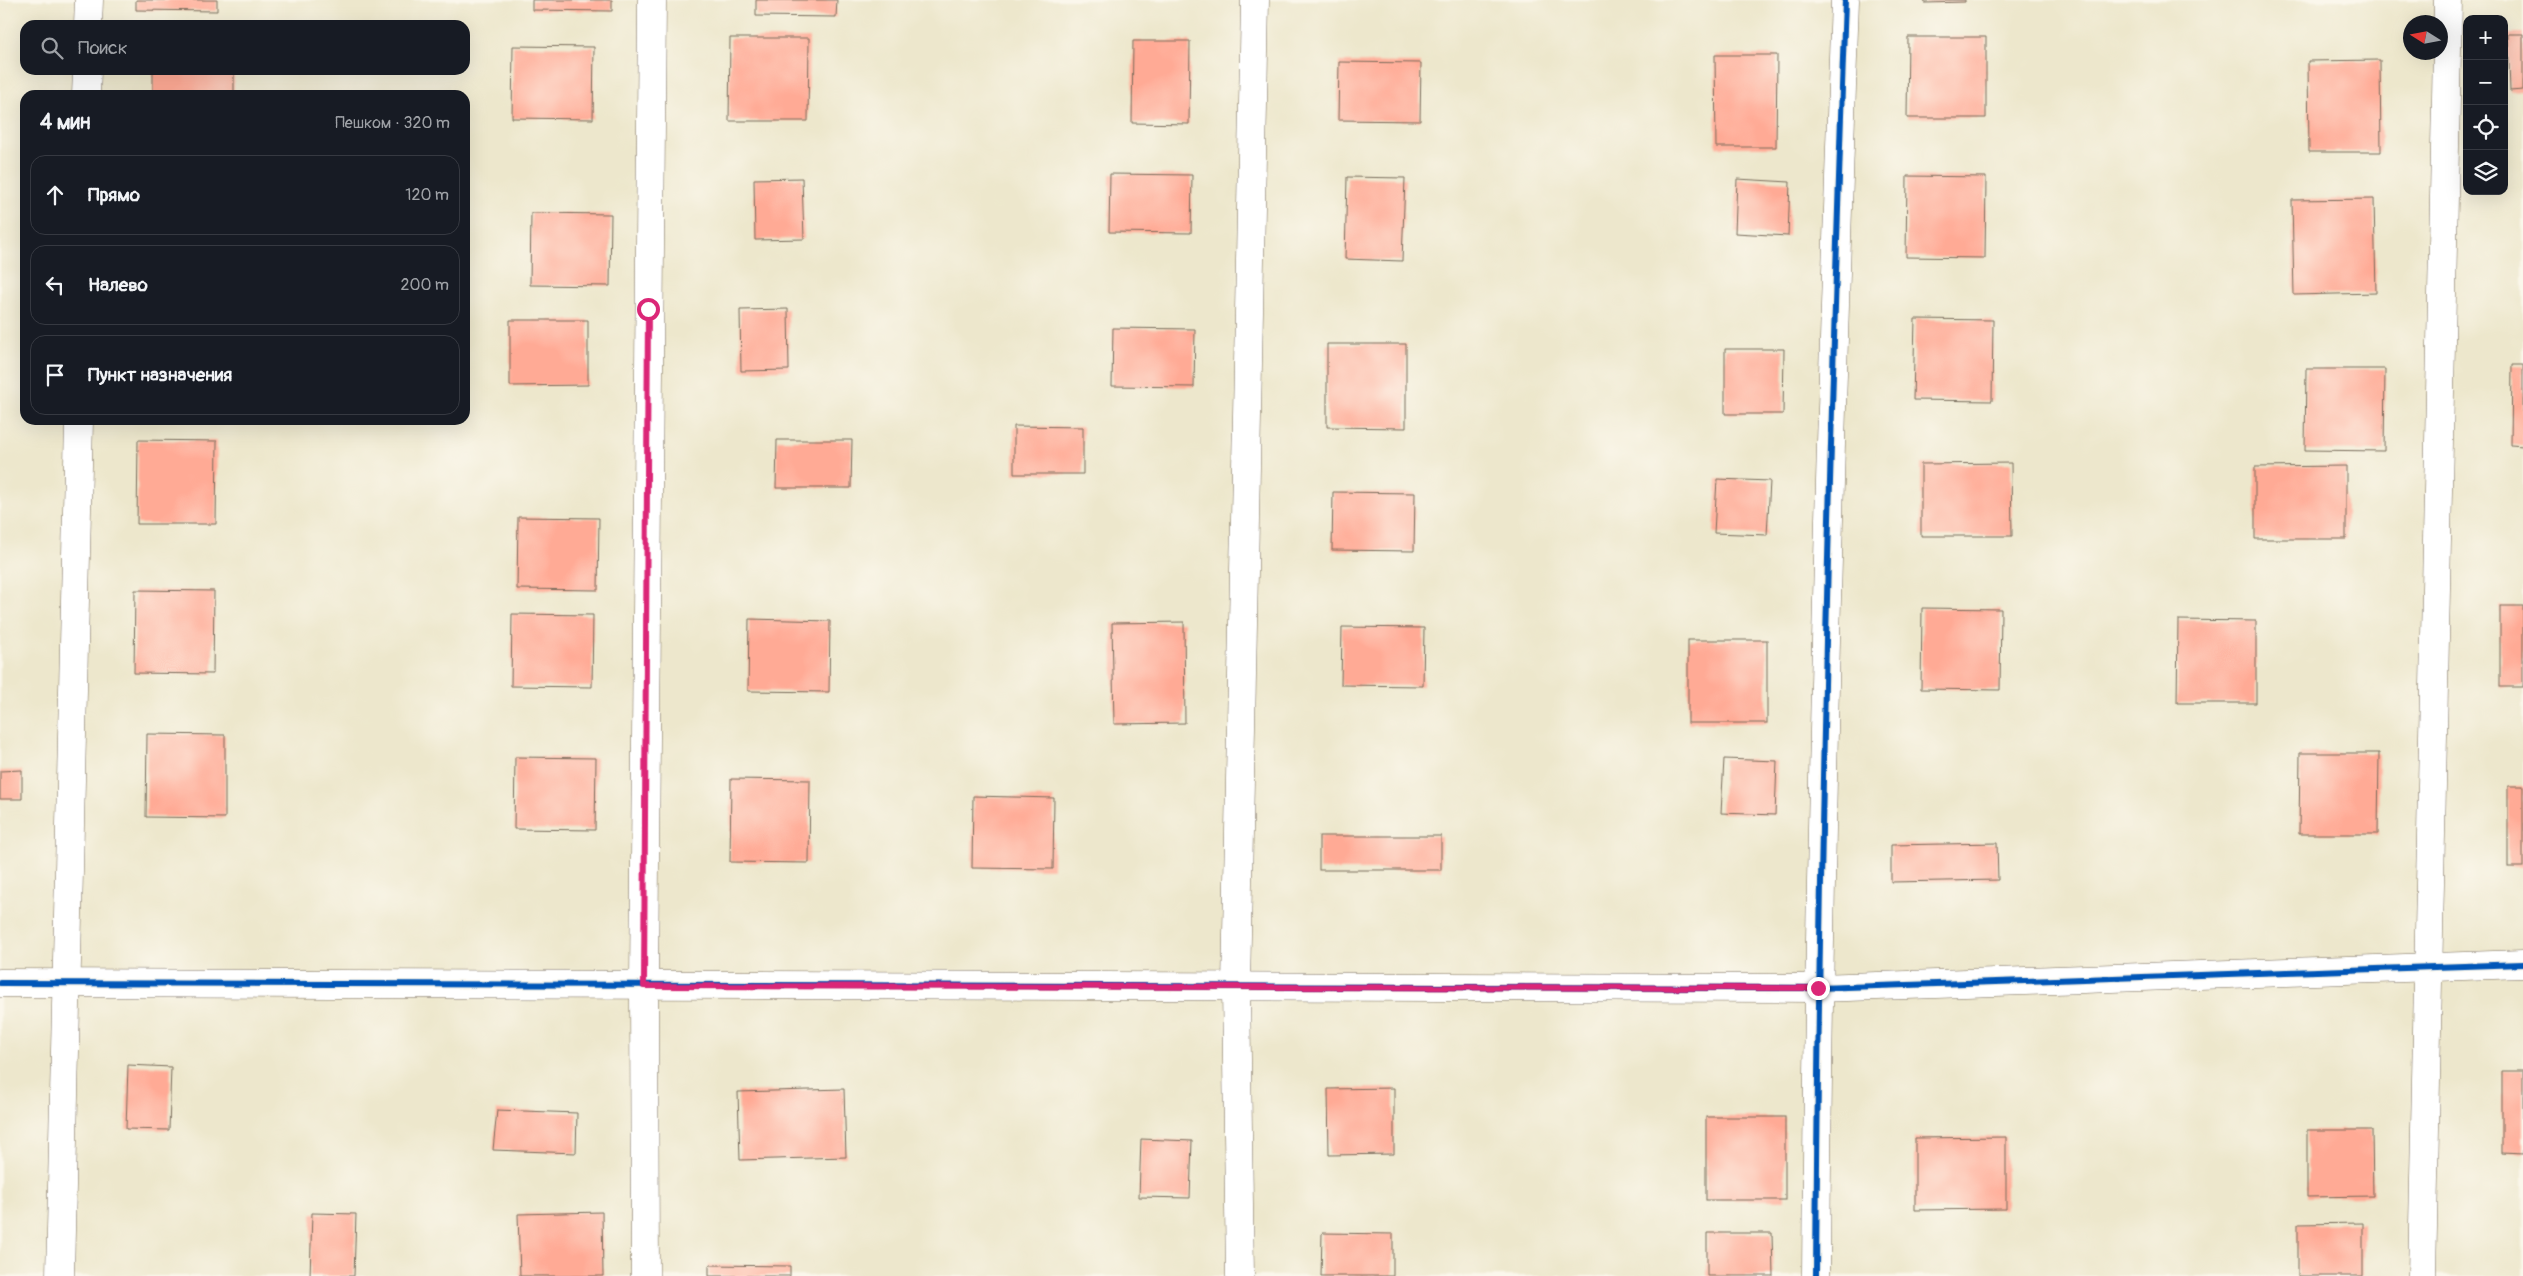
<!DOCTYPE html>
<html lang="ru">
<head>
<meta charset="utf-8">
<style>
	body { margin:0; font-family:Pangolin,sans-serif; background:#242831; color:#f1f3f6 }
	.controls { position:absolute; right:15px; top:15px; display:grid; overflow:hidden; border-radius:10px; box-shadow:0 5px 20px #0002 }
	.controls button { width:45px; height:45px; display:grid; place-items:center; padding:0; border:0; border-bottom:1px solid #363941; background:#171b24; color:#f1f3f6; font:25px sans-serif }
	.compass { position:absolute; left:2403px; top:15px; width:45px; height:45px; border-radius:50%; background:#171b24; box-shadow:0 5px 20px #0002; rotate:281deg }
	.stop { position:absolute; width:15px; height:15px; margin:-11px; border:4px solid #db2777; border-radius:50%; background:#fff }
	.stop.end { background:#db2777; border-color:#fff; box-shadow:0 1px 5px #0008 }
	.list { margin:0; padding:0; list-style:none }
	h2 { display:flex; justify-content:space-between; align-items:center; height:65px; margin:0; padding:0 20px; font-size:21px }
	h2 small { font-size:16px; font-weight:400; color:#9ea1a6 }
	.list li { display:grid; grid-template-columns:32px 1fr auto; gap:15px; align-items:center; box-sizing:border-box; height:80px; margin:0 10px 10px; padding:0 10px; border:1px solid #363941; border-radius:15px }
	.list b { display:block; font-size:19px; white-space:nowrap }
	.list em { font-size:16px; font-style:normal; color:#9ea1a6 }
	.icon { flex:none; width:28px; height:28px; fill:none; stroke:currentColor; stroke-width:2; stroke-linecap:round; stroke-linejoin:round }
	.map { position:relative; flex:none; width:2523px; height:1276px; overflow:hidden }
	.search { position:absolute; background:#171b24; box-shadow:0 5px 20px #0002; left:20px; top:20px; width:450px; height:55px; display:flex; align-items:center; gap:12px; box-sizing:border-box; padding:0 18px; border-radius:15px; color:#9ea1a6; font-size:19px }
	.panel { position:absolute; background:#171b24; box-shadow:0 5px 20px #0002; left:20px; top:90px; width:450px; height:335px; border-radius:15px }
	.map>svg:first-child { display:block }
	.building { fill:#ffaa95 }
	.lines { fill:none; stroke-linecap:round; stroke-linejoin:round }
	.minor-casing { stroke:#796c5b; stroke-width:29 }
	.minor { stroke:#fff; stroke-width:28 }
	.cycleway-casing { stroke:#fbf7ec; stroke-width:9 }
	.cycleway { stroke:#0057b8; stroke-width:6 }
	.route { stroke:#db2777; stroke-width:6 }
</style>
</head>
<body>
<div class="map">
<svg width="2523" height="1276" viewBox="0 0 2523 1276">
	<rect width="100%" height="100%" fill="#fbf7ec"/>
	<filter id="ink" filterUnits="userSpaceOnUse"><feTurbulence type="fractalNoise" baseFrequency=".02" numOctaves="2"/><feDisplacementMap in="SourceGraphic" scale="10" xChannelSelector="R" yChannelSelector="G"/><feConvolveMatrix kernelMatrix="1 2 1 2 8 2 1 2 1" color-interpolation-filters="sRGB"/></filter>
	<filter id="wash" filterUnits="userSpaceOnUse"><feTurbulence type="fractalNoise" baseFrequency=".0096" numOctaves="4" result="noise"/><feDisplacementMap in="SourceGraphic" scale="20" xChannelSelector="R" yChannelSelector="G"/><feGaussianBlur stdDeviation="1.12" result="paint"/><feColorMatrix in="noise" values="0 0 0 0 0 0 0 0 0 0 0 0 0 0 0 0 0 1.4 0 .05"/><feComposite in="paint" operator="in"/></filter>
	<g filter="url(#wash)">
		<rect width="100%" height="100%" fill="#ede7cc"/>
		<g id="blocks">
			<g class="building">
				<path d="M136,0H217V11L136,10Z"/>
				<path d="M532,0H612V11L532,10Z"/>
				<path d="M756,0H837L836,17L756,16Z"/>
				<path d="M1924,0H1965V2L1925,3Z"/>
				<path d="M2508,34H2523V90L2510,91Z"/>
				<path d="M1908,37H1986V118H1907Z"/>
				<path d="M730,38H809L808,121H729Z"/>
				<path d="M1133,41H1190L1189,124L1132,123Z"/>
				<path d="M513,46L594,47L593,119L512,118Z"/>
				<path d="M1715,55H1777L1776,147H1716Z"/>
				<path d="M2380,60L2381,152H2309L2308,61Z"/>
				<path d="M1339,62L1421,63L1420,121L1338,120Z"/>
				<rect x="153" y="70" width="81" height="25"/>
				<path d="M1110,174L1192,175L1191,233L1109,232Z"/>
				<path d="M1907,176L1986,177L1985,258L1906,257Z"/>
				<path d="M1347,177L1405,178L1402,261L1345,259Z"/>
				<path d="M802,178L804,239L755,240L754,179Z"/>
				<path d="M1737,179L1790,182L1788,236L1735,233Z"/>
				<path d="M2374,199L2376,293L2294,295L2292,200Z"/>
				<path d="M531,213L611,214L610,286L530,285Z"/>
				<path d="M788,309L789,370L741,371L740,310Z"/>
				<path d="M1915,319L1993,320L1992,401L1913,400Z"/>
				<path d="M510,320H588V385L510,386Z"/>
				<path d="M1113,328L1195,329L1194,387L1112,386Z"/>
				<path d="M1327,344H1406V428L1327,427Z"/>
				<path d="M1725,349H1784L1783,414H1725Z"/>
				<path d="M2512,365H2523V446L2511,445Z"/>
				<path d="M2306,369H2385L2384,451L2305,450Z"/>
				<path d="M1014,426L1083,427V474H1014Z"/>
				<path d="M138,440L217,441L216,524H137Z"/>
				<path d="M777,440H852L851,488H776Z"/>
				<path d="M2011,463L2012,536H1921V464Z"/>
				<path d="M2346,466V539H2255V467Z"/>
				<path d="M1717,479L1770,481L1767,535L1714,533Z"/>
				<path d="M1333,492L1415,493L1414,551L1332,550Z"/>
				<path d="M518,517L599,518L598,590L517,589Z"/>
				<path d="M135,590L214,591L213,674L134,673Z"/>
				<rect x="2500" y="606" width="23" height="81"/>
				<path d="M1922,608L2001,609L2000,690L1921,689Z"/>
				<path d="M512,614L593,615L592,687L511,686Z"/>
				<path d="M749,619L830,621L829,692L748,691Z"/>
				<path d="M2178,620L2256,621V703H2177Z"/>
				<path d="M1184,622L1185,723L1114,724L1112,623Z"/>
				<path d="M1342,627L1424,628L1423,686L1341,685Z"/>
				<rect x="1688" y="640" width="79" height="83"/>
				<path d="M147,734L225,735V818L146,817Z"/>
				<path d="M2300,753H2379L2378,834H2299Z"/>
				<path d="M515,757L596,758L595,830L514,829Z"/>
				<path d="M1724,759L1777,761L1775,815L1721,813Z"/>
				<path d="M22,770V799H0V771Z"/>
				<path d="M731,779L810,780L809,863L730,862Z"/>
				<rect x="2508" y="786" width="15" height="81"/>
				<path d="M973,796L1054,798L1053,869L972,868Z"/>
				<rect x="1319" y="836" width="122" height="34"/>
				<path d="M1997,843L1998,880L1891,882V845Z"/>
				<path d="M128,1065L171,1067L169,1130L126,1129Z"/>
				<path d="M2502,1071H2523V1154L2502,1153Z"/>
				<path d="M1394,1088V1154L1329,1155L1328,1089Z"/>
				<path d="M844,1089L846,1157L740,1160L738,1092Z"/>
				<path d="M497,1110L577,1113L576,1153L493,1150Z"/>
				<rect x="1706" y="1117" width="79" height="83"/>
				<path d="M2307,1130H2372L2373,1196L2307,1197Z"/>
				<path d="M2006,1137V1209L1915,1210V1138Z"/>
				<path d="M1141,1139L1192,1141L1190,1198L1139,1197Z"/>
				<path d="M602,1212L603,1276H520L518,1214Z"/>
				<path d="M312,1213L356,1214L354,1276H310Z"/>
				<path d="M2363,1223V1276H2298V1224Z"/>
				<path d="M1322,1233L1393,1234V1276H1321Z"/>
				<path d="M1707,1233H1772L1773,1276H1707Z"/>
				<path d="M709,1265L790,1266V1276H709Z"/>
			</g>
		</g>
	</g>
	<g filter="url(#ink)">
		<use href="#blocks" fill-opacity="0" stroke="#796c5b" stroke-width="1"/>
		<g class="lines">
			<g class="minor-casing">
				<g id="minor">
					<path d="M88,25L89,0"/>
					<path d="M86,95L87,70"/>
					<path d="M0,983L1818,988L2523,964"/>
					<path d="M60,1276L79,420"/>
					<path d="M645,1276L644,986L652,0"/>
					<path d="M1240,1276L1236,987L1255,0"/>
					<path d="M1816,1276C1819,851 1830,425 1845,0"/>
					<path d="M2422,1276L2448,0"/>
				</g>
			</g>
			<use href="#minor" class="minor"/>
			<g class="cycleway-casing">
				<g id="cycleway">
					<path d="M0,983L1818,988L2523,964"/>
					<path d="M1816,1276C1819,851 1830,425 1845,0"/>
				</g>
			</g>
			<use href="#cycleway" class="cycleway"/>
		</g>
	</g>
	<g class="lines" filter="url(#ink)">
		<path class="route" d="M648,309L644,986L1818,988"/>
	</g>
</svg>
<div class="controls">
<button>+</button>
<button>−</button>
<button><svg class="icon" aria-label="locate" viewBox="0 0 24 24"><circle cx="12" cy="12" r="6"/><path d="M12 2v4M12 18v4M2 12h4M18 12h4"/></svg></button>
<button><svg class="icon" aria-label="layers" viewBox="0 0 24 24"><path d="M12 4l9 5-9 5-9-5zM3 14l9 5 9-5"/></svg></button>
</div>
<svg class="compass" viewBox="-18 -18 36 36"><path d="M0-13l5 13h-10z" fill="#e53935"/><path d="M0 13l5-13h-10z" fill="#9ea1a6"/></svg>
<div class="stop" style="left:648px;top:309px"></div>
<div class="stop end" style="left:1818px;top:988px"></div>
<div class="search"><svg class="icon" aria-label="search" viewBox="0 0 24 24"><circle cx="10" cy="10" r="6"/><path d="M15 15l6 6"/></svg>Поиск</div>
<section class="panel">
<h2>4 мин<small>Пешком · 320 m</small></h2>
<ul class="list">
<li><svg class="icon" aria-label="ahead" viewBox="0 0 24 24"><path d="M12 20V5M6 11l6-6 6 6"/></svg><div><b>Прямо</b></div><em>120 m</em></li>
<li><svg class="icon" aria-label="left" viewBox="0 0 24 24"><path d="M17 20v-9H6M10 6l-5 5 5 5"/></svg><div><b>Налево</b></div><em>200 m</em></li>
<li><svg class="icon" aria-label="arrive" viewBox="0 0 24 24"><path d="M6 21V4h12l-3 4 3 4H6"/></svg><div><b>Пункт назначения</b></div></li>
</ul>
</section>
</div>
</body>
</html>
